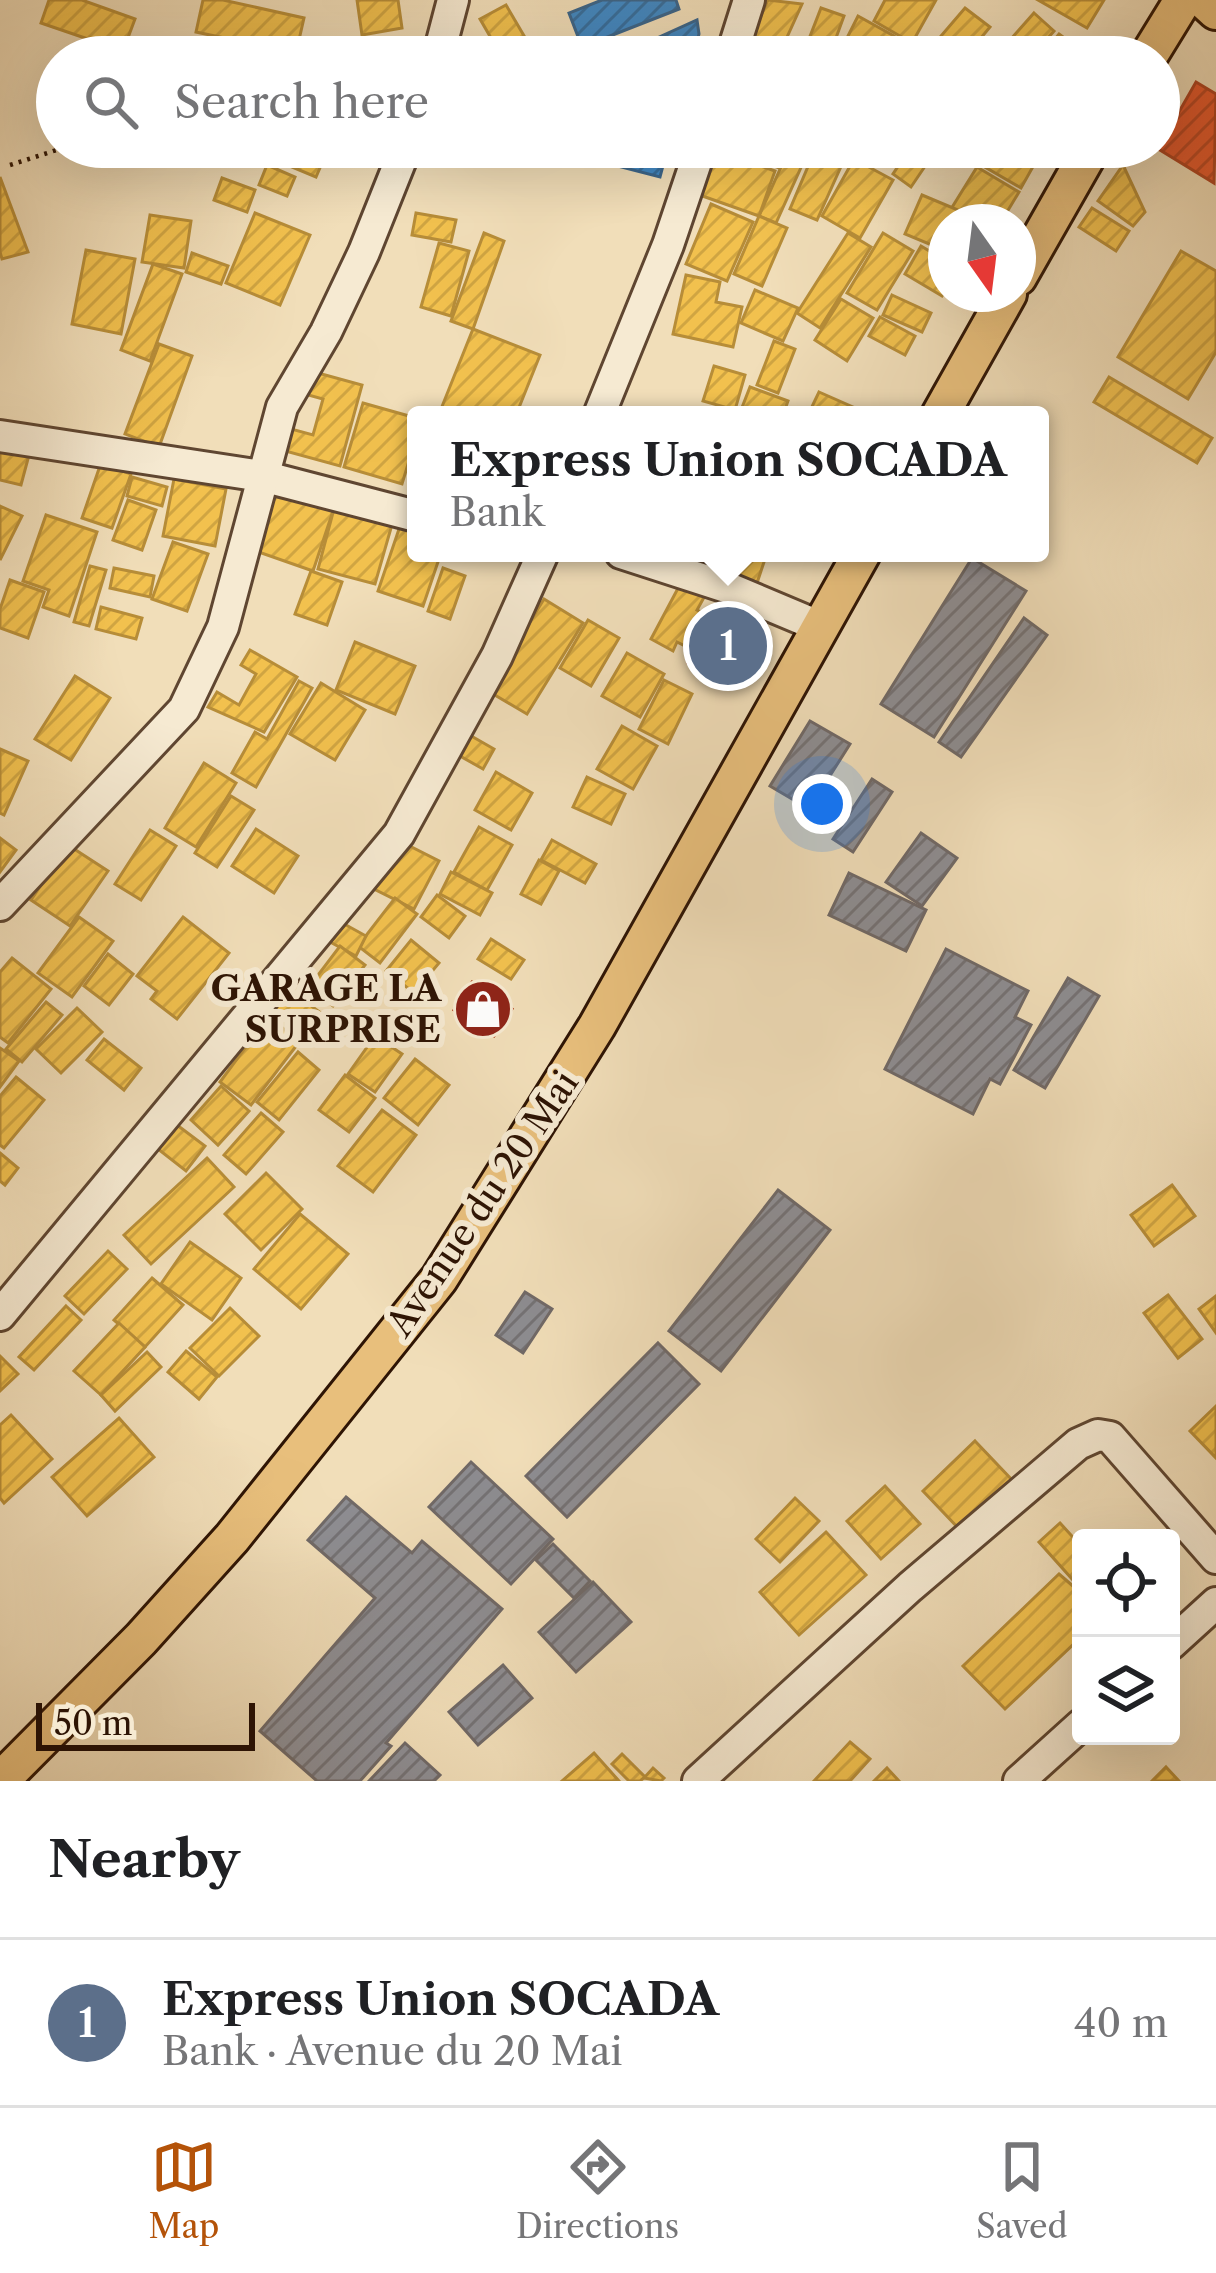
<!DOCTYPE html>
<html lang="en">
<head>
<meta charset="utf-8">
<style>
	body { margin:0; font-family:"Libre Caslon Text",serif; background:#f2f2f2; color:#202124 }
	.controls { position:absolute; right:36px; bottom:36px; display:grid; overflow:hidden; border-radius:12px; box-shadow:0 12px 48px #0002 }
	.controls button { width:108px; height:108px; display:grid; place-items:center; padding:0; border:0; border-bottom:3px solid #e0e0e0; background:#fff; color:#202124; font:60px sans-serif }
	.compass { position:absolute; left:928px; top:204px; width:108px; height:108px; border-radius:50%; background:#fff; box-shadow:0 12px 48px #0002; rotate:166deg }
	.scale { position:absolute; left:36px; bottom:30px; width:219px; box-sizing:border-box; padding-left:12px; border:6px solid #2e1404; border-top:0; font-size:33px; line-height:42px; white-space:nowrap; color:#2e1404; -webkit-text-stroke:9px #f6ead2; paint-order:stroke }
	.you { position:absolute; left:822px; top:804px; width:42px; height:42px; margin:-30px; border:9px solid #fff; border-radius:50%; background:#1a73e8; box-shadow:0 0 0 18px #1a73e833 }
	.badge { display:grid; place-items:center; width:78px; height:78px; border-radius:50%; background:#b45309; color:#fff; font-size:39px; font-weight:700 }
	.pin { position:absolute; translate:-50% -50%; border:6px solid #fff; box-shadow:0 3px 12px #0006 }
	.popup { position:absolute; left:407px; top:406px; width:642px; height:156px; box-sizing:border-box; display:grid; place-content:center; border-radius:12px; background:#fff; filter:drop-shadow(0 3px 9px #0005); font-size:39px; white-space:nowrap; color:#757577 }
	.popup b { font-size:45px; color:#202124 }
	.popup::after { content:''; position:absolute; left:50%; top:100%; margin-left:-24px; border:24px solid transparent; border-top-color:#fff }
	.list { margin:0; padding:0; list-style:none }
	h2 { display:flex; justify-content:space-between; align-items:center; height:156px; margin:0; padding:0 48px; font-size:51px }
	h2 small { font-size:39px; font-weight:400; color:#757577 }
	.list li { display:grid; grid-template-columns:78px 1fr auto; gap:36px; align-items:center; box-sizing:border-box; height:168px; padding:0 48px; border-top:3px solid #e0e0e0 }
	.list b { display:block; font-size:45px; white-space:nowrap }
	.list p { margin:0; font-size:39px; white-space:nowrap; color:#757577 }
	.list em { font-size:39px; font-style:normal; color:#757577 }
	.icon { flex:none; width:66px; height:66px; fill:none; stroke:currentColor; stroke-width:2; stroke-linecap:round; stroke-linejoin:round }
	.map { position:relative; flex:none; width:1216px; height:1781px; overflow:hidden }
	.search { position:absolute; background:#fff; box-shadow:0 12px 48px #0002; left:36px; right:36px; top:36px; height:132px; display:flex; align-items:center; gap:30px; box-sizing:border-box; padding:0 42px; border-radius:66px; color:#757577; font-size:45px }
	.sheet { height:324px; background:#fff }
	nav { display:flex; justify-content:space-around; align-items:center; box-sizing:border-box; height:168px; border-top:3px solid #e0e0e0; background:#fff; font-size:33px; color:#757577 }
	nav a { display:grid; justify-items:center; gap:6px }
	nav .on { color:#b45309 }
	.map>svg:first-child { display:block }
	.homes { fill:url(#homes-hatch); stroke:#b78d38; stroke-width:3 }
	.shops { fill:url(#shops-hatch); stroke:#ad4321; stroke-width:3 }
	.schools { fill:url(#schools-hatch); stroke:#3a658b; stroke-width:3 }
	.industry { fill:url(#industry-hatch); stroke:#706967; stroke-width:3 }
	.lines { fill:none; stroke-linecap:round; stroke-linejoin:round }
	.minor-casing { stroke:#5f4631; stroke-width:36 }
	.major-casing { stroke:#2e1404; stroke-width:42 }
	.path { stroke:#2e1404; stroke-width:4.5; stroke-dasharray:3 6; stroke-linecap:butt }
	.minor { stroke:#f6ead2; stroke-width:30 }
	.major { stroke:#e8bf7c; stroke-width:36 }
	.labels { text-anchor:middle; stroke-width:12; stroke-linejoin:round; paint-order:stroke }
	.poi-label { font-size:36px; font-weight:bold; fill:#2e1404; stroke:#f6ead2; text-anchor:end }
	.street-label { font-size:36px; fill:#2e1404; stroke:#f6ead2 }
</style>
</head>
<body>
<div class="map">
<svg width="1216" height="1781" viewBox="0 0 1216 1781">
	<defs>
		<pattern id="homes-hatch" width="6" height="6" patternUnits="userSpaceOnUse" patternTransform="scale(3)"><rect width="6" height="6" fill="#f2c14e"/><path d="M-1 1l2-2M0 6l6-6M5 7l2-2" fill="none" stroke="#d0a542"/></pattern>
		<pattern id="shops-hatch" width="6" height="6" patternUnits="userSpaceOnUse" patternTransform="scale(3)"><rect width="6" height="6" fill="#e4572e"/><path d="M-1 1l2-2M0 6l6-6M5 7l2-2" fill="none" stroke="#b94725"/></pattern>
		<pattern id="schools-hatch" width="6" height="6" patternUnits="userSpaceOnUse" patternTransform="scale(3)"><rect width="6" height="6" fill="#3f88c5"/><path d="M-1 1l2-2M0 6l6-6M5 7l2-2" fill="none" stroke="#356e9e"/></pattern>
		<pattern id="industry-hatch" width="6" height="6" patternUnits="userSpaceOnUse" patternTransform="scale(3)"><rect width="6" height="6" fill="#8d8d92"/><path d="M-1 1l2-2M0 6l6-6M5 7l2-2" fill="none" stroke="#747275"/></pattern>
	</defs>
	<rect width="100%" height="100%" fill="#f1deb9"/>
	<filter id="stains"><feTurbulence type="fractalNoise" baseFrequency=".00167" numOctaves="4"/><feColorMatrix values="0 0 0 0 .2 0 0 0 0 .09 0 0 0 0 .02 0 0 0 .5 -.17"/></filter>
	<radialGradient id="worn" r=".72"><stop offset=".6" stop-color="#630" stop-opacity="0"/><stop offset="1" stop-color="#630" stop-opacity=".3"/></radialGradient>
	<g class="homes">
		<path d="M49,0H82L135,19L123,51L41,23Z"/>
		<path d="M203,0H223L304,18L296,53L196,32Z"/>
		<path d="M357,0H398L402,28L362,35Z"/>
		<path d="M768,0L802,4L778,57H765L746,49Z"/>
		<path d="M885,0H936L912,43L874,21Z"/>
		<path d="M1038,0H1104L1087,28Z"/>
		<path d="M506,5L530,46L511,57H502L480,19Z"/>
		<path d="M821,8L844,16L829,57H802Z"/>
		<path d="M965,8L990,27L966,56L941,36Z"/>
		<path d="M1034,13L1054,31L1031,57H995Z"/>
		<path d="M858,16L894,36L885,57L839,54Z"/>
		<path d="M1059,34L1086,54L1083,57H1058L1047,49Z"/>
		<path d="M230,147H277L268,164L227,155Z"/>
		<path d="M281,147H304L325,156L316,177L275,160Z"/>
		<path d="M724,147H790L782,169Z"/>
		<path d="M790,147L807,154L776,223L759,216Z"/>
		<path d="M911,147H938L911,187L893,174Z"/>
		<path d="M979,147H1044L1021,188L971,159Z"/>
		<path d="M710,148L775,171L759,216L694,193Z"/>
		<path d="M815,150L843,162L817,220L790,209Z"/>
		<path d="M854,159L893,180L860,238L822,216Z"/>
		<path d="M267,165L295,177L287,196L259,185Z"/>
		<path d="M1123,165L1145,212L1133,226L1098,201Z"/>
		<path d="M977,167L1019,192L1001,222H973L951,209Z"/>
		<path d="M0,177L28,252L2,259L0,252Z"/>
		<path d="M222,178L255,190L247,212L214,200Z"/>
		<path d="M922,195L970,215L967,222H946V251L905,234Z"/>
		<path d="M711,204L753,222L727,281L686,264Z"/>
		<path d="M1092,208L1129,231L1116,251L1079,227Z"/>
		<path d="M255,213L310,235L280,305L226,283Z"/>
		<path d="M416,213L456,220L451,242L412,235Z"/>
		<path d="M150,215L191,221L184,268L142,262Z"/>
		<path d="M759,216L787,228L762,286L734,274Z"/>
		<path d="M484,233L504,241L473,329L451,321Z"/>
		<path d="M848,233L871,247L820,328L797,313Z"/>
		<path d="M883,233L913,251L877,310L847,293Z"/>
		<path d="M439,243L469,251L451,316L421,307Z"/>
		<path d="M921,246L946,261V289L942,296L905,274Z"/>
		<path d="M86,250L135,259L121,334L72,324Z"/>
		<path d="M1181,251L1216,271V352L1188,399L1118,357Z"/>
		<path d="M192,253L228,266L221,284L186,272Z"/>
		<path d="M153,264L182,274L150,361L121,350Z"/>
		<path d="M686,275L720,282L716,302L742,307L733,347L673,334Z"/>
		<path d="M755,290L798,308L783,341L741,323Z"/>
		<path d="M892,295L931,313L922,332L883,315Z"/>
		<path d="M841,299L873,318L847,361L815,340Z"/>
		<path d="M880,317L915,336L905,355L869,336Z"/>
		<path d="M473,329L540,355L516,415H458L441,409Z"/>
		<path d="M774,341L795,349L778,393L757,385Z"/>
		<path d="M159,344L192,356L159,447L125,434Z"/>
		<path d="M714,366L745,375L735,410L703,401Z"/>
		<path d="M307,370L362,385L340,466L278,449L284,427L313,435L323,399L301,393Z"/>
		<path d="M1109,377L1212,438L1197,463L1094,402Z"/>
		<path d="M750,387L788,401L783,415H756L741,410Z"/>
		<path d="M819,392L864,412L862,415H808Z"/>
		<path d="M363,403L416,418V438L402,484L344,467Z"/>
		<path d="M0,448L29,455L21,485L0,480Z"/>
		<path d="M101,463L131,474L112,528L82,518Z"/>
		<path d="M132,477L167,487L162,506L127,496Z"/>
		<path d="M174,479L226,489L215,546L163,536Z"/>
		<path d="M273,484L335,505L313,571L250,549Z"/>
		<path d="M128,500L156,510L142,550L113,540Z"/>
		<path d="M335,505L393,521L375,584L318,569Z"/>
		<path d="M0,506L22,516L0,560Z"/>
		<path d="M46,515L97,532L69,616L43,607L49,590L23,581Z"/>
		<path d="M400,526L416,531V553H441L423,606L378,591Z"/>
		<path d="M173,542L208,554L187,611L152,599Z"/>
		<path d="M663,553H767L756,586Z"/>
		<path d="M90,566L106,570L89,626L74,622Z"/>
		<path d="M114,568L154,576L150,597L110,588Z"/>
		<path d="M443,568L465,576L450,619L428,611Z"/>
		<path d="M311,571L342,582L327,625L295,614Z"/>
		<path d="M684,577L708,590L697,610L707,615L689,648L677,642L673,651L651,639Z"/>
		<path d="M10,580L44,592L28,638L0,628V609Z"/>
		<path d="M544,599L583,623L527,714L488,691Z"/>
		<path d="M101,607L142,618L136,639L96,629Z"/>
		<path d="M588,620L619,638L591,686L560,668Z"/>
		<path d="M355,642L415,666L395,714L336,690Z"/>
		<path d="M250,650L297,677L264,732L208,707L217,692L239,705L256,674L241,665Z"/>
		<path d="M627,653L664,674L640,717L602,696Z"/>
		<path d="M75,676L110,698L71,760L35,739Z"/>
		<path d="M664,680L692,694L668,744L639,729Z"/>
		<path d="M299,681L312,688L256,787L232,773L255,732L267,739Z"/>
		<path d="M321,683L365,710L335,760L290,734Z"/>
		<path d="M622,726L657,746L633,789L597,769Z"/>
		<path d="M466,733L494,749L483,769L437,743Z"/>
		<path d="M0,749L28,761L4,815L0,813Z"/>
		<path d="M204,763L236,783L196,847L165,828Z"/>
		<path d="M496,772L532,793L511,830L475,810Z"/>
		<path d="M587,777L625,794L611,824L573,807Z"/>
		<path d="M231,796L254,810L217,867L195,853Z"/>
		<path d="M479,827L512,845L487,890L454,872Z"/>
		<path d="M256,829L298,856L274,893L232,866Z"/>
		<path d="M150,830L176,846L141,900L115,884Z"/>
		<path d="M382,832L439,861L414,909L356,880Z"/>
		<path d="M0,838L16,850L0,872Z"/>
		<path d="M552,840L596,864L585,883L541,860Z"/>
		<path d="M68,845L108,871L70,926L31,900Z"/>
		<path d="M539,860L559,871L541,904L521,894Z"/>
		<path d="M451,872L492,893L480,915L440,894Z"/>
		<path d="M437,895L465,916L449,938L421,917Z"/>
		<path d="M395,898L417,914L380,963L358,946Z"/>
		<path d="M328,915L366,936L356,956L317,935Z"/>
		<path d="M79,917L113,941L72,997L38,973Z"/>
		<path d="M183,917L229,953L177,1019L151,999L157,991L137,976Z"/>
		<path d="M491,939L524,960L511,979L478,959Z"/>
		<path d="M411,940L439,963L414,993L386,971Z"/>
		<path d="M340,946L365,965L333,1006L309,987Z"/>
		<path d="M108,954L133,974L109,1005L84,986Z"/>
		<path d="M12,958L51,989L8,1043L0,1037V972Z"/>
		<path d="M289,990L328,1018L314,1037L275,1009Z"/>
		<path d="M46,1002L62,1015L22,1062L6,1049Z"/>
		<path d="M77,1008L102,1032L61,1073L36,1049Z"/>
		<path d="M268,1017L300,1041L251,1105L220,1082Z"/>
		<path d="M375,1036L402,1054L375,1092L348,1074Z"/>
		<path d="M104,1039L141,1068L124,1090L87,1060Z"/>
		<path d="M0,1048L19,1061L0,1087Z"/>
		<path d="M298,1052L319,1070L279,1120L257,1102Z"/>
		<path d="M415,1059L449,1085L418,1125L384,1098Z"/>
		<path d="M345,1075L375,1098L349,1132L319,1110Z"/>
		<path d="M16,1077L44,1100L4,1148L0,1145V1096Z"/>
		<path d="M221,1086L249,1111L218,1145L191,1120Z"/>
		<path d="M382,1110L416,1135L373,1192L338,1166Z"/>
		<path d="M261,1113L283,1132L246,1174L224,1155Z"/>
		<path d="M177,1125L205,1146L186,1171L158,1149Z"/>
		<path d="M0,1153L18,1168L5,1185L0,1181Z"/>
		<path d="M207,1158L234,1187L151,1264L124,1235Z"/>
		<path d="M266,1173L302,1209L261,1250L225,1214Z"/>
		<path d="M1172,1185L1195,1216L1154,1246L1131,1215Z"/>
		<path d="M300,1214L348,1254L301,1309L254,1269Z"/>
		<path d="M190,1242L241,1278L212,1320L161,1284Z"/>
		<path d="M108,1251L127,1269L84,1314L65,1296Z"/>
		<path d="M152,1278L183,1305L145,1347L114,1320Z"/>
		<path d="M1168,1295L1202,1339L1178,1358L1144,1313Z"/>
		<path d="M1216,1296V1333L1199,1309Z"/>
		<path d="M66,1306L81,1320L34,1370L19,1357Z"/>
		<path d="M230,1308L259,1336L219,1376L190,1348Z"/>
		<path d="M119,1323L145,1347L101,1395L74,1371Z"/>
		<path d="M186,1351L217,1377L199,1399L168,1372Z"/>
		<path d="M147,1352L161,1367L115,1411L101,1395Z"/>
		<path d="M0,1356L18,1374L0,1391Z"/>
		<path d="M1216,1406V1458L1190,1431Z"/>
		<path d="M11,1415L52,1459L4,1503L0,1498V1425Z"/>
		<path d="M119,1418L154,1457L87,1516L52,1477Z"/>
		<path d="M975,1441L1014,1482L962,1532L923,1491Z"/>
		<path d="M885,1486L920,1524L881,1559L847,1521Z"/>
		<path d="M795,1498L819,1521L780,1562L756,1539Z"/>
		<path d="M1060,1523L1081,1546V1589L1039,1542Z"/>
		<path d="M826,1532L866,1575L799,1635L760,1592Z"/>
		<path d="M1059,1574L1081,1593V1637L1005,1709L963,1666Z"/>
		<path d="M850,1742L870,1759L850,1781H814Z"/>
		<path d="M594,1753L619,1781H562Z"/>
		<path d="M622,1754L645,1777L640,1781H629L612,1764Z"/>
		<path d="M1166,1767L1179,1781H1152Z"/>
		<path d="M653,1768L664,1778L661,1781L644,1778Z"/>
		<path d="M887,1768L899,1781H874Z"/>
	</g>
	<g class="shops">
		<path d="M1196,82L1216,94L1214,183L1155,147H1159Z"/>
		<path d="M718,606L759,627L754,635L763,639L744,674L732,668L725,682L688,663Z"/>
		<path d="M472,982L512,1009L494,1036L454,1010Z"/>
	</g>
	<g class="schools">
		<path d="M602,0H676L679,9L582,47L569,13Z"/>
		<path d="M697,20L699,34L693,57H623L624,53Z"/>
		<path d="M529,147H585L579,164Z"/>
		<path d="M597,147H668L660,177L594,160Z"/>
	</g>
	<g class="industry">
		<path d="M972,558L1026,591L934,737L881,704Z"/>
		<path d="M1024,618L1047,635L961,757L939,742Z"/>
		<path d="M810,721L850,744L809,809L770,786Z"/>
		<path d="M872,779L892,792L853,852L833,839Z"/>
		<path d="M921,833L957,858L922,906L886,882Z"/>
		<path d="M849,873L926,910L906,951L829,915Z"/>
		<path d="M946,949L1028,991L1015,1017L1031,1025L1000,1084L990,1079L973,1114L885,1069Z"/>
		<path d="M1068,978L1099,996L1045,1088L1014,1070Z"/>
		<path d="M778,1190L830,1230L721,1371L669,1331Z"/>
		<path d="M525,1292L552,1309L523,1353L496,1335Z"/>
		<path d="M658,1343L699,1384L567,1517L526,1476Z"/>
		<path d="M471,1462L553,1539L511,1584L429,1507Z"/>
		<path d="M346,1497L412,1553L422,1541L502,1609L386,1743L391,1746L360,1781H317L260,1731L375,1598L308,1540Z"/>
		<path d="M553,1544L590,1581L574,1598L536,1560Z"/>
		<path d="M593,1582L631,1622L576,1672L539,1632Z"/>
		<path d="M503,1665L532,1698L478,1745L449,1712Z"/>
		<path d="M405,1743L440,1775L434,1781H369Z"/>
	</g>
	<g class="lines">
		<g class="minor-casing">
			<g id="minor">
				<path d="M438,57L453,0"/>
				<path d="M731,57L749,0"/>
				<path d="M599,415L668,245L701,147"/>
				<path d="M0,436L262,476L416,516"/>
				<path d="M621,553L726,587L821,627"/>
				<path d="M0,905L184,709L223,627L282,407L326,332L364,252L406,147"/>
				<path d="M0,1315L399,834L497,656L543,553"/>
				<path d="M1171,1644L1216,1603"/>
				<path d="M698,1781L910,1587L1078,1444L1098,1435L1110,1437L1216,1558"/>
				<path d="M1019,1781L1081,1725"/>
			</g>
		</g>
		<g class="major-casing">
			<g id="major">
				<path d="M1204,0L1216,11"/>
				<path d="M1148,57L1183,0"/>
				<path d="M1018,277L1092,147"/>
				<path d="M940,415L1008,294"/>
				<path d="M0,1781L141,1639L232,1538L439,1279L597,1026L862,553"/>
			</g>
		</g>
		<path class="path" d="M10,165L66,147"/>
		<use href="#minor" class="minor"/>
		<use href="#major" class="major"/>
	</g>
	<defs>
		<g id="shop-disc" transform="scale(3)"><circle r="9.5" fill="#8f2418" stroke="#f6ead2"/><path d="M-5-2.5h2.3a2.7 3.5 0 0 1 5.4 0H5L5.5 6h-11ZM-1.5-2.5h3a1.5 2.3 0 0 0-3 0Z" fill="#fff"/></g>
	</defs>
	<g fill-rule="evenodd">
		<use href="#shop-disc" x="483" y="1009"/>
	</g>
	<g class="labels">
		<g class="poi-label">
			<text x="441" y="1001">GARAGE LA<tspan x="441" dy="41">SURPRISE</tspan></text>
		</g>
		<g class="street-label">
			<text transform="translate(482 1203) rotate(-56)" y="13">Avenue du 20 Mai</text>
		</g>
	</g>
	<rect width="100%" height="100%" filter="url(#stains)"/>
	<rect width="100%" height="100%" fill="url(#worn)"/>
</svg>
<div class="controls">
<button><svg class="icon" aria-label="locate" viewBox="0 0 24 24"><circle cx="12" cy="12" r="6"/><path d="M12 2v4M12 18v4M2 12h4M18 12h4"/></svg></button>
<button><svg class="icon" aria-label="layers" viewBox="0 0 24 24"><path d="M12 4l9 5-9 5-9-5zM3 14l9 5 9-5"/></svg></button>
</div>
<svg class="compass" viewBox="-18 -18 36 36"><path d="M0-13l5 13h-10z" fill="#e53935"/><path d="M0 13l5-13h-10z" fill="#757577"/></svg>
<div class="scale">50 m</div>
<div class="you"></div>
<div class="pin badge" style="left:728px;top:646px;background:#5c6f8a">1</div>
<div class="popup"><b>Express Union SOCADA</b>Bank</div>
<div class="search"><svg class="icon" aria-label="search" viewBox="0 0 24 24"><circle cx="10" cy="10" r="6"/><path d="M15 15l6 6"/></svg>Search here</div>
</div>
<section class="sheet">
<h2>Nearby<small></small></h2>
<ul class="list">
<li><span class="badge" style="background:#5c6f8a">1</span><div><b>Express Union SOCADA</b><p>Bank · Avenue du 20 Mai</p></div><em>40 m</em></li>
</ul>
</section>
<nav>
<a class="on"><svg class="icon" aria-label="map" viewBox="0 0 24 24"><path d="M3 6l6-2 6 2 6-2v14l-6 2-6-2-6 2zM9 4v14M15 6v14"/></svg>Map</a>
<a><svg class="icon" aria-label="directions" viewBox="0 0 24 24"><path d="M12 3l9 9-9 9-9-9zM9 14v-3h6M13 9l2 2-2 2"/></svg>Directions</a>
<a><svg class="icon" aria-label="saved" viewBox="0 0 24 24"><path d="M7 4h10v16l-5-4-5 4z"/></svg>Saved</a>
</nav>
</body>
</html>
